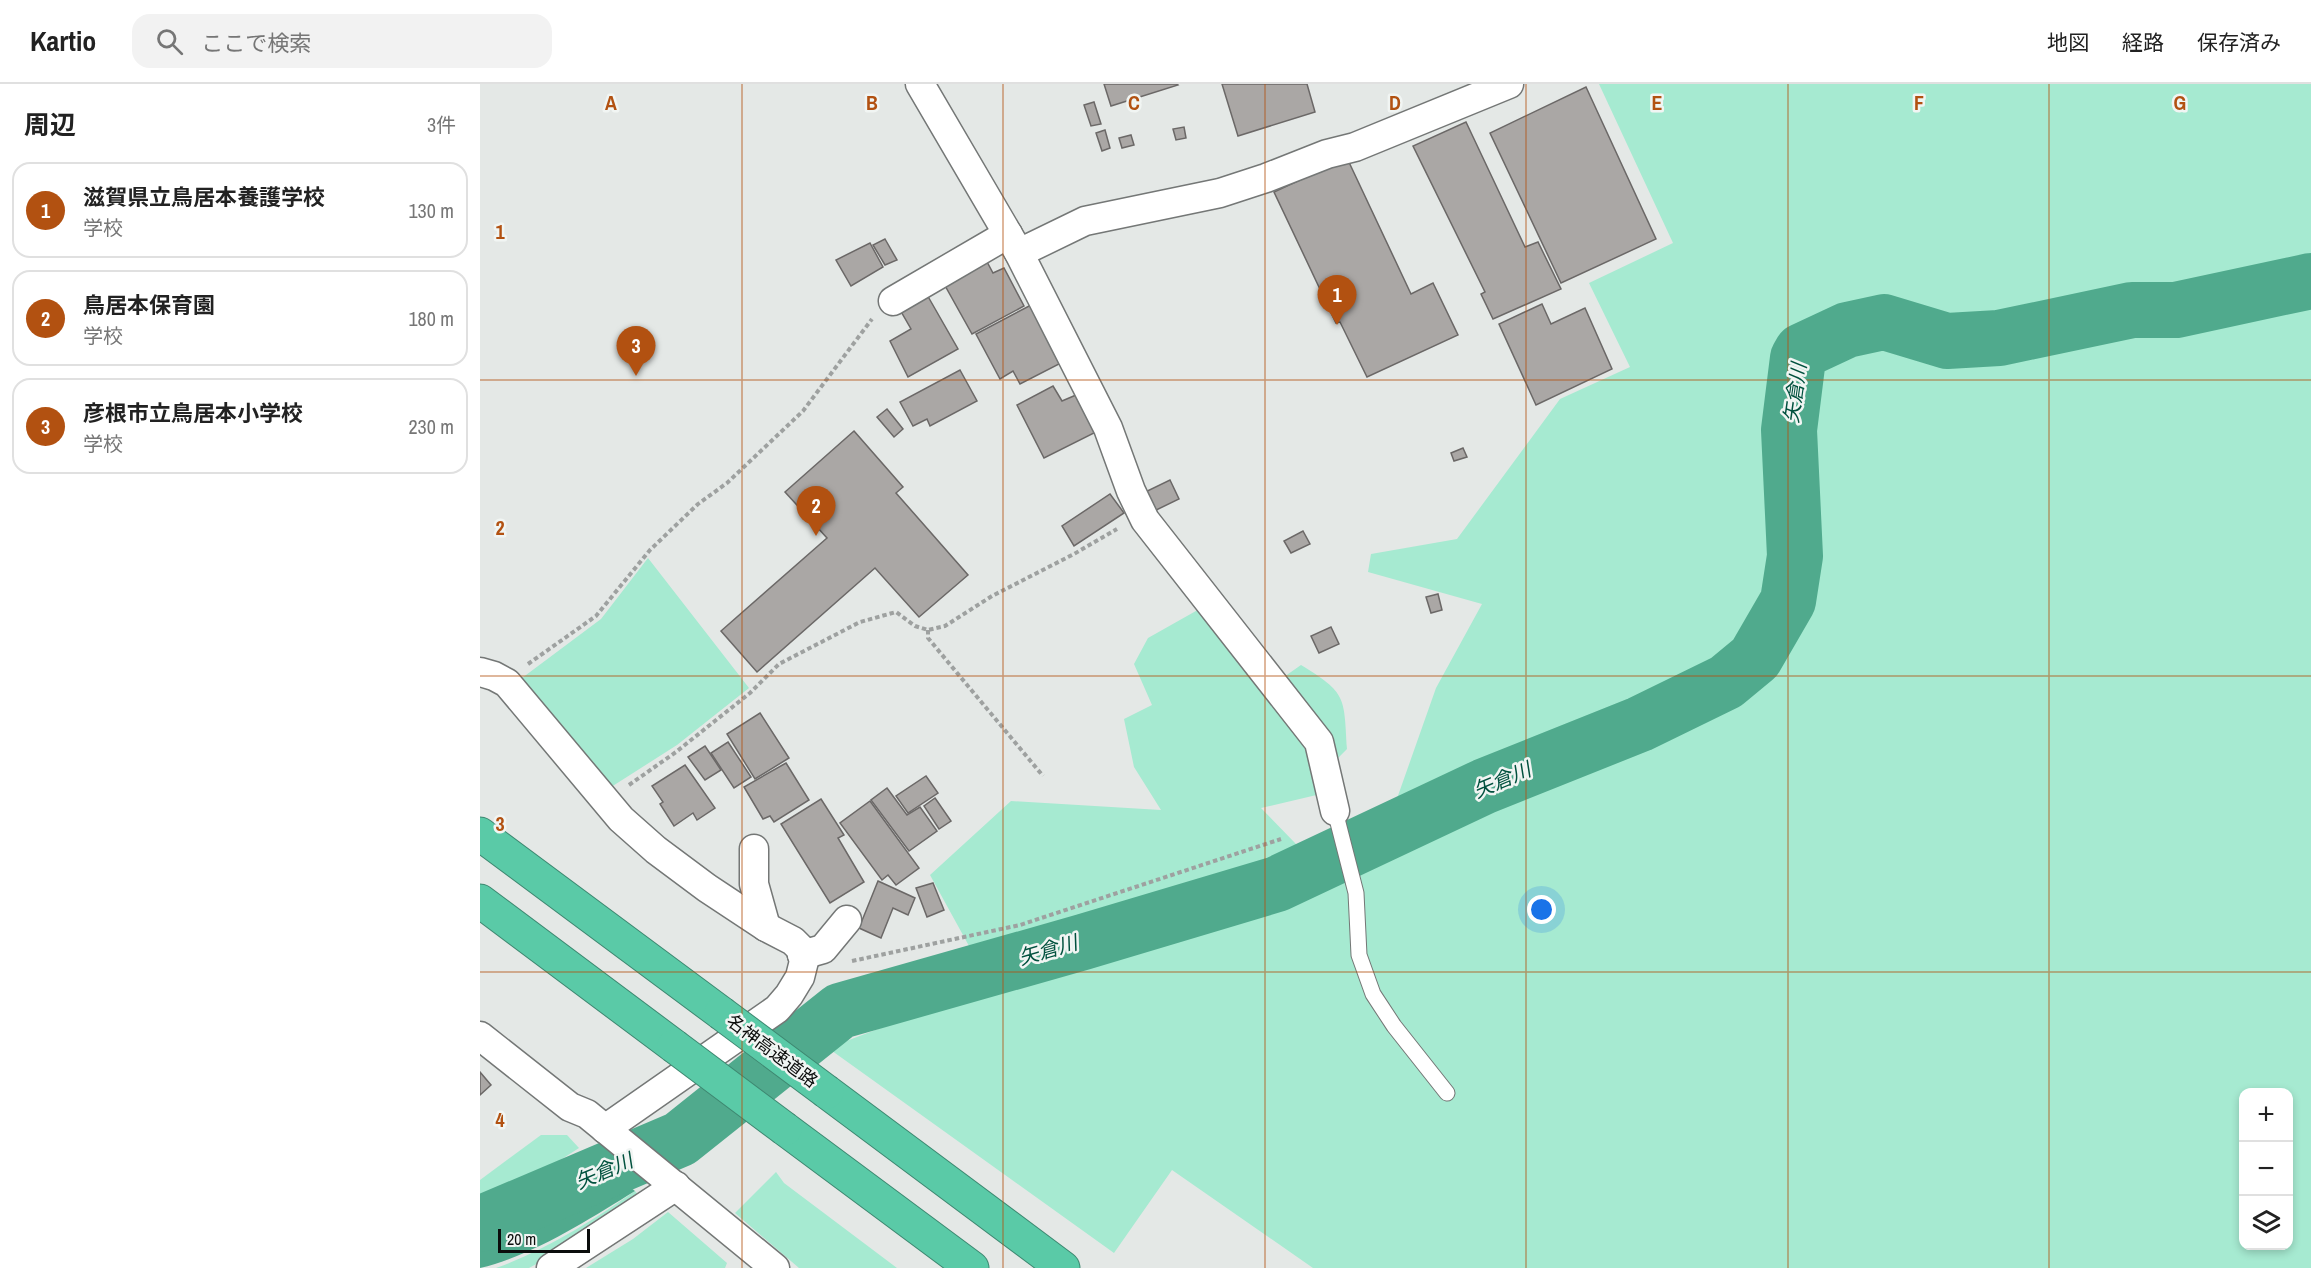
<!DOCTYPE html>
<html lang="ja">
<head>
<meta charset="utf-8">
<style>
	body { margin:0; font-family:"Archivo Narrow","Noto Sans JP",sans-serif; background:#f2f2f2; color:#222 }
	.controls { position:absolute; right:18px; bottom:18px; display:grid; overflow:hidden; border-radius:12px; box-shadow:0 3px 9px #0003 }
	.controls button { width:54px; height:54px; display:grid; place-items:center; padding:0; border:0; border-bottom:2px solid #e0e0e0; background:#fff; color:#222; font:30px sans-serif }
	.scale { position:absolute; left:18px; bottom:15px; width:92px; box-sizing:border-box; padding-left:6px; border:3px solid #0b0d0c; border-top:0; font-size:16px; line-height:21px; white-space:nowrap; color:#0b0d0c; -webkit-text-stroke:4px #f1f5f3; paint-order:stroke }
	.you { position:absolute; left:1062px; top:826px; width:21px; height:21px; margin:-15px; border:4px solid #fff; border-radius:50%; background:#1a73e8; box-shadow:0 0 0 9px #1a73e833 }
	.badge { display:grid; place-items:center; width:39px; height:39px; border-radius:50%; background:#b25111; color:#fff; font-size:20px; font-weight:700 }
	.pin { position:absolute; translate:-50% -50px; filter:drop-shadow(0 2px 3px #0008) }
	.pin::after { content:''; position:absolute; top:32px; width:21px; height:18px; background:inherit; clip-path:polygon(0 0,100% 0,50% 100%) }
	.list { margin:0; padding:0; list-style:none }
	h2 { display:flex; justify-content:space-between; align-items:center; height:78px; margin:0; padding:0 24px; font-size:26px }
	h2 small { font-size:20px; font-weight:400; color:#767676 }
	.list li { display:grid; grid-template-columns:39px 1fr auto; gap:18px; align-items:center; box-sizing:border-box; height:96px; margin:0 12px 12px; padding:0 12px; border:2px solid #e0e0e0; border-radius:18px }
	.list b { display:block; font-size:22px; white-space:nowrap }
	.list p { margin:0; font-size:20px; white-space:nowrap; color:#767676 }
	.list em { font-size:20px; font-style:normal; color:#767676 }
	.icon { flex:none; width:33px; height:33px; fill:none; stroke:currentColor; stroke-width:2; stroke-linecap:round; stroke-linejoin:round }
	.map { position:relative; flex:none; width:1831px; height:1184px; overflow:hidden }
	header { display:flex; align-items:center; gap:36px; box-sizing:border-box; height:84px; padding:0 30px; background:#fff; border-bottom:2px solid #e0e0e0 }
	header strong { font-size:28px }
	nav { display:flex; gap:33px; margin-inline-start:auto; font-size:21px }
	.search { width:420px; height:54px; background:#f2f2f2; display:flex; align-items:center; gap:15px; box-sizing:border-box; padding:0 21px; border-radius:18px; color:#767676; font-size:22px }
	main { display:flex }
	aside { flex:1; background:#fff }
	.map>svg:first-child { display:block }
	.green { fill:#a6ead1; fill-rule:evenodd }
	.water { fill:#50aa8d }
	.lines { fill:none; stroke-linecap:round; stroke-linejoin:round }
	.river { stroke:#50aa8d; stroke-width:56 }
	.building { fill:#aaa7a5; stroke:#6b6867; stroke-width:1.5 }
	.service-casing { stroke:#747776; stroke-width:17 }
	.minor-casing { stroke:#747776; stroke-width:31 }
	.motorway-casing { stroke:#3e8871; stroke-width:35 }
	.path { stroke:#9ea1a0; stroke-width:4; stroke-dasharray:4.5 3; stroke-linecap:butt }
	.service { stroke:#fff; stroke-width:15 }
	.minor { stroke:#fff; stroke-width:28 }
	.motorway { stroke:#5acaa7; stroke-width:33 }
	.motorway-bridge-casing { stroke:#3e8871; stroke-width:35; stroke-linecap:butt }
	.motorway-bridge { stroke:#5acaa7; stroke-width:33 }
	.grid { fill:none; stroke:#b25111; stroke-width:1.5; stroke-opacity:0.55 }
	.labels { text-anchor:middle; stroke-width:5; stroke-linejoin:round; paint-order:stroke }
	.street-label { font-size:18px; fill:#0b0d0c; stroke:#f1f5f3 }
	.water-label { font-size:20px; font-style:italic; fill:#01513e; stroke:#f1f5f3 }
	.grid-label { font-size:20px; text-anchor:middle; font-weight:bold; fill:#b25111; stroke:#f1f5f3; stroke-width:5; stroke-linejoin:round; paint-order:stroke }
</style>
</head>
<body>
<header>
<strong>Kartio</strong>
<div class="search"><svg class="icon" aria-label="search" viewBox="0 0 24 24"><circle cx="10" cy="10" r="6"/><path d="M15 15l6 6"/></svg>ここで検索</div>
<nav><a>地図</a><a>経路</a><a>保存済み</a></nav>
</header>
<main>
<aside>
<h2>周辺<small>3件</small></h2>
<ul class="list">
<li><span class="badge">1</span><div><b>滋賀県立鳥居本養護学校</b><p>学校</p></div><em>130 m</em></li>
<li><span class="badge">2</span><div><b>鳥居本保育園</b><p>学校</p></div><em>180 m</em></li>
<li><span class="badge">3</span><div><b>彦根市立鳥居本小学校</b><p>学校</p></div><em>230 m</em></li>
</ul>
</aside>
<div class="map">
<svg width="1831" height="1184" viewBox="0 0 1831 1184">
	<rect width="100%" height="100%" fill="#e4e8e6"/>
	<g class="green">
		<path d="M1119,0H1831V1184H833L692,1086L634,1169L348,964L511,902L450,791L531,717L681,726L654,683L644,635L672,621L654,580L668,554L723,523L824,648L845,709L781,724L848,793L896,774L956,604L1002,520L888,488L891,470L977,455L1080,315L1150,283L1109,199L1193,159ZM1764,1008H1808V1162H1764Z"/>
		<path d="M168,474L269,604L197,661L128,705L38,597L121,535Z"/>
		<path d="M821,581C867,609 864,613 867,665L852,680L801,595Z"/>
		<path d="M61,1051H87L99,1064L54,1093L0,1122V1096Z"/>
		<path d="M296,1088L304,1099L417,1184H319L255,1129Z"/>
		<path d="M155,1107L159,1112L71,1172L49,1184H16C66,1166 112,1137 155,1107Z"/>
		<path d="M188,1128L247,1179L245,1184H106L153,1155Z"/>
	</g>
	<path class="water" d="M106,1070L155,1107C108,1136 54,1171 0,1184V1131Z"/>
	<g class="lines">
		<path class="river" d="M0,1140L200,1055L360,927L603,858L797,800L1005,702L1160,640L1246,598L1275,574L1308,517L1315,472L1309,346L1318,274L1322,267L1367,246L1404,238L1467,257L1519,254L1652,226H1696L1831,197"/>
	</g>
	<g class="building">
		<path d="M624,0H697L698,1L631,22Z"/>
		<path d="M742,0H827L835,28L758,52Z"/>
		<path d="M1106,3L1176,155L1081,199L1010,49Z"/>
		<path d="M614,18L621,40L611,42L604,21Z"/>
		<path d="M986,38L1045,163L1058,158L1081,205L1013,235L1001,210L1005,208L933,62Z"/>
		<path d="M704,43L706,54L696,56L693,45Z"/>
		<path d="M625,46L630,64L622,67L616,49Z"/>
		<path d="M651,51L654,61L642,64L639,54Z"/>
		<path d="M867,74L931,210L953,199L978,251L887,293L860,238L856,239L794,108Z"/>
		<path d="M405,155L417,176L405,181L393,161Z"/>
		<path d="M390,159L403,183L371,202L356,176Z"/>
		<path d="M505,174L513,189L524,184L544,222L492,250L463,198Z"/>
		<path d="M446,209L478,265L428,293L410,257L431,245L419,224Z"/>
		<path d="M1062,220L1071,240L1105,224L1132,285L1056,321L1019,240Z"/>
		<path d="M551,221L581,279L540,300L533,287L520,295L496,250Z"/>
		<path d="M480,286L497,317L450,342L447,335L433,342L420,318Z"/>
		<path d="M573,302L582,317L596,311L616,348L564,374L537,321Z"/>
		<path d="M407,325L423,345L414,353L397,333Z"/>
		<path d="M374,347L423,403L416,409L488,491L439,533L395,484L277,588L241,547L347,454L305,408Z"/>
		<path d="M983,364L987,373L974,377L971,369Z"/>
		<path d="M690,396L699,415L670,429L661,410Z"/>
		<path d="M630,410L644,429L594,462L582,442Z"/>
		<path d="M823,447L830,460L811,469L804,457Z"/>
		<path d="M958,510L962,526L951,529L946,513Z"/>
		<path d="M851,543L859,560L839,569L831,552Z"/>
		<path d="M280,629L309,674L275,695L247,650Z"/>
		<path d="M248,658L271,693L254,704L231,669Z"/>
		<path d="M225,662L241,686L225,696L208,673Z"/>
		<path d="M306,679L329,716L294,738L290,732L283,735L264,703Z"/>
		<path d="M205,681L235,724L217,736L213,729L194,742L180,720L183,718L172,702Z"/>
		<path d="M446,692L458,709L428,729L416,712Z"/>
		<path d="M407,704L427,731L440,723L457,747L429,767L391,716Z"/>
		<path d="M455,714L471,737L459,745L444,722Z"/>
		<path d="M341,715L364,751L358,754L384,798L350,819L301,740Z"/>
		<path d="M390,717L439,784L416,801L408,791L402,796L360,739Z"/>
		<path d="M398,797L435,814L428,831L413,824L401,854L379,844Z"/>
		<path d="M453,799L464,826L447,833L436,804Z"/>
		<path d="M0,988L11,1001L0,1011Z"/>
	</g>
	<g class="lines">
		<g class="service-casing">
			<path id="service" d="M855,727L876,809L879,871L893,910L914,942L967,1009"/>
		</g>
		<g class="minor-casing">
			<g id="minor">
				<path d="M440,0L539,169L628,344L651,407L665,436L839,658L855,727"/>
				<path d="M539,169L605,137L740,109L786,94L847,70L875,63L1029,0"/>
				<path d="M413,217L528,150"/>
				<path d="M0,588L14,592L27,599L141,735L176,766L227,804L286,843L313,857L320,864L324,877L320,893L309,911L297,925L125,1045"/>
				<path d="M274,765V800L286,843"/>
				<path d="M322,871L343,865L367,836"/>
				<path d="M0,952L90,1023L107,1030L295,1184"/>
				<path d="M71,1184L196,1102"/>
			</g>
		</g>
		<g class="motorway-casing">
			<g id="motorway">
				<path d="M0,750L241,929"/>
				<path d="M0,817L194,962"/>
				<path d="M347,1008L583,1184"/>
				<path d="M305,1045L492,1184"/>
			</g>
		</g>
		<g class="path">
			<path d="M448,546V554L563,692"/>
			<path d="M48,580L116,532L170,466L218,420L247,399L323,327L392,235"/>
			<path d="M149,701L196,668L270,609L299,580L380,538L416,528L435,542L448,546L465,542L512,512L594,470L637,445"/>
			<path d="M372,877L540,841L801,755"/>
		</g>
		<use href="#service" class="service"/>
		<use href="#minor" class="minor"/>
		<use href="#motorway" class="motorway"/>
		<g class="motorway-bridge-casing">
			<g id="motorway-bridge">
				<path d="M241,929L347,1008"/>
				<path d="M194,962L305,1045"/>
			</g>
		</g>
		<use href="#motorway-bridge" class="motorway-bridge"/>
	</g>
	<path class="grid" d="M262,0V1184M523,0V1184M785,0V1184M1046,0V1184M1308,0V1184M1569,0V1184M0,296H1831M0,592H1831M0,888H1831"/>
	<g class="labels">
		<g class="street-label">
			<text transform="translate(292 967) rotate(37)" y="6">名神高速道路</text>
		</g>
		<g class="water-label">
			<text transform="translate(1315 309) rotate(-82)" y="7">矢倉川</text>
			<text transform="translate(1022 696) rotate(-23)" y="7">矢倉川</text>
			<text transform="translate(568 866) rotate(-16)" y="7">矢倉川</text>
			<text transform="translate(124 1087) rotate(-23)" y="7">矢倉川</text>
		</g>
	</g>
	<g class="grid-label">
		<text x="131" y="26">A</text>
		<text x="392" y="26">B</text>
		<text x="654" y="26">C</text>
		<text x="915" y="26">D</text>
		<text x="1177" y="26">E</text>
		<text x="1439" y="26">F</text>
		<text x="1700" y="26">G</text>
		<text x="20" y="155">1</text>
		<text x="20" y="451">2</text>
		<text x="20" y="747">3</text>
		<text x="20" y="1043">4</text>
	</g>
</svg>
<div class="controls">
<button>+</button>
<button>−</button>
<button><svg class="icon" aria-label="layers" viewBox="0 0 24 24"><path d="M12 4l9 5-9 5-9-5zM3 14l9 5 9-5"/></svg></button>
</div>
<div class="scale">20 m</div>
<div class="you"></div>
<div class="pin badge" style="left:857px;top:241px">1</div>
<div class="pin badge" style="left:336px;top:452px">2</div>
<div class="pin badge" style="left:156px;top:292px">3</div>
</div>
</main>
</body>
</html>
